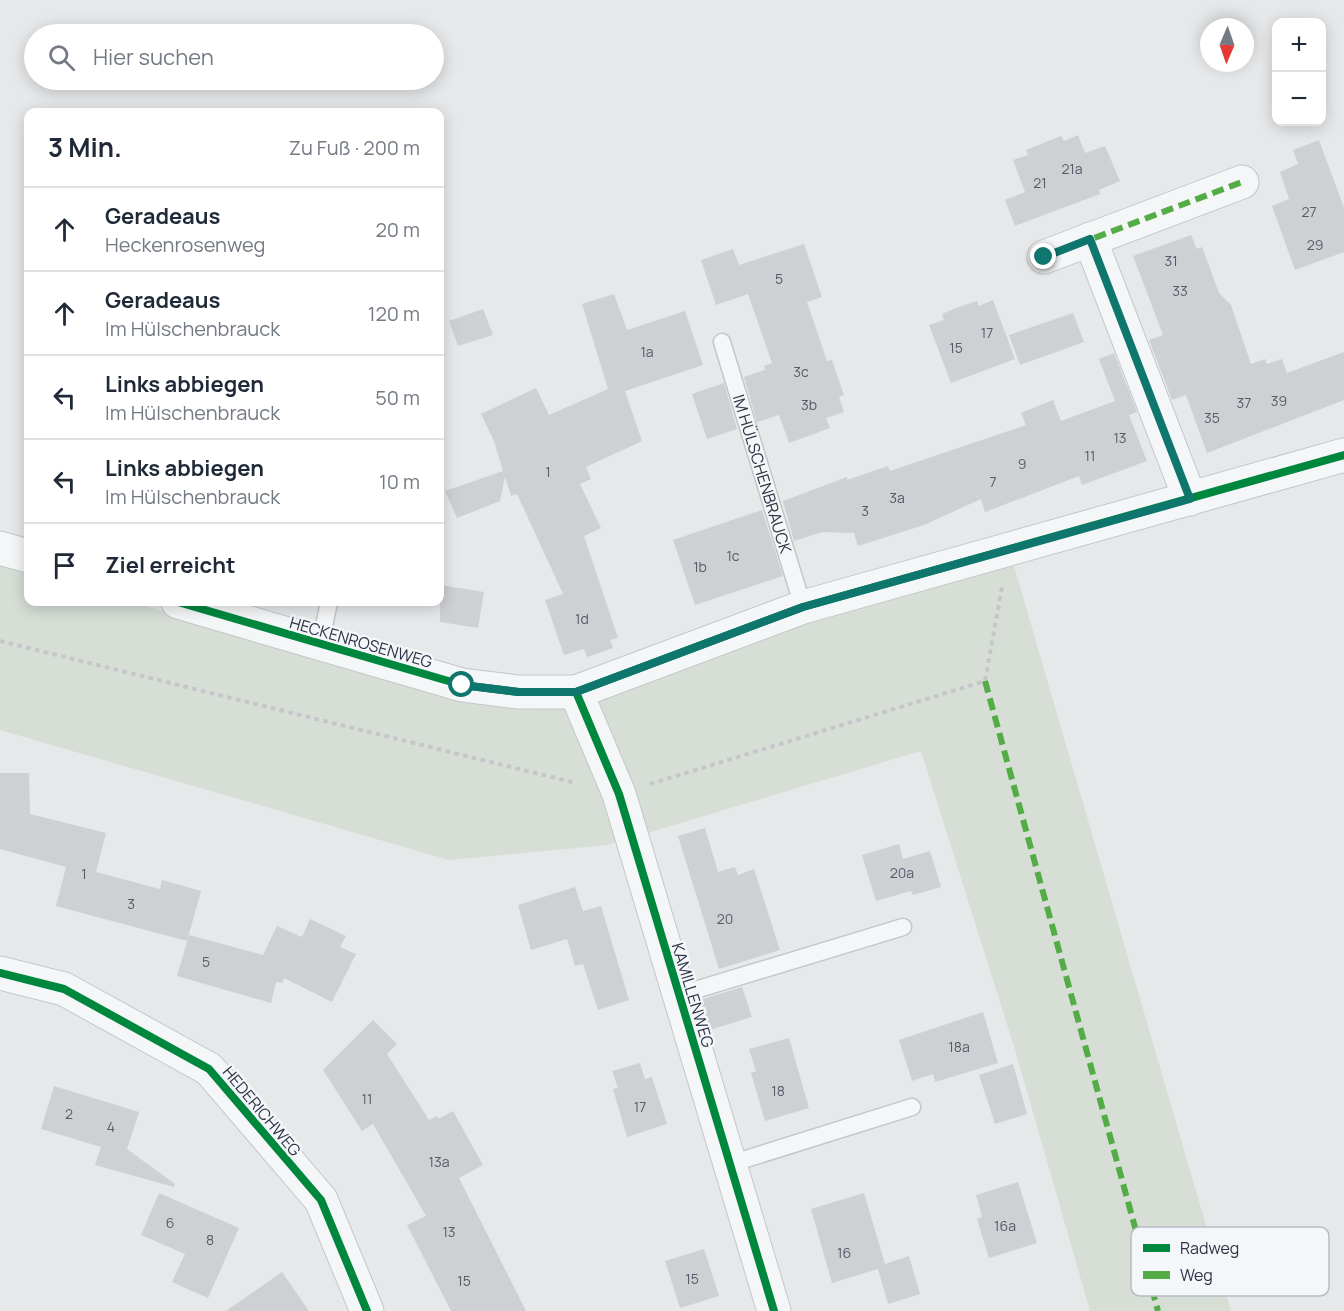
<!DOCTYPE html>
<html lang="de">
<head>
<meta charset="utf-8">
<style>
	body { margin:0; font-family:Manrope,sans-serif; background:#f6f6f7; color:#1f2937 }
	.controls { position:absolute; right:18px; top:18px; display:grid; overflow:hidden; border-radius:12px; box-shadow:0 3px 15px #0003 }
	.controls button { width:54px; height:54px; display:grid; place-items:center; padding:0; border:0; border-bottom:2px solid #e0e1e3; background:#fff; color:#1f2937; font:30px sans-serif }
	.compass { position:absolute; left:1200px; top:18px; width:54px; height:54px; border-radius:50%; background:#fff; box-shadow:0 3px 15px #0003; rotate:182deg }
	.stop { position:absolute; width:18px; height:18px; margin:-14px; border:4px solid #0f766e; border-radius:50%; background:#fff }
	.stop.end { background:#0f766e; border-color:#fff; box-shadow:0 2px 6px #0008 }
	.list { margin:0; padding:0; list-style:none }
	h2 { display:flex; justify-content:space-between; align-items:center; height:78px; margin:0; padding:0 24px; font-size:26px }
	h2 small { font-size:20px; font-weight:400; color:#747a83 }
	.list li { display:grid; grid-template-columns:39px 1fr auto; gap:18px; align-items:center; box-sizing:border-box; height:84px; padding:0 24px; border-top:2px solid #e0e1e3 }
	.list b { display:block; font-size:22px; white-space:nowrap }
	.list p { margin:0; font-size:20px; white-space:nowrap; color:#747a83 }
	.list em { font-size:20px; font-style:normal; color:#747a83 }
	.icon { flex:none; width:33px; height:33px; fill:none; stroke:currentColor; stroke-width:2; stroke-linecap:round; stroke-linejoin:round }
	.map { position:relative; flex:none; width:1344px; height:1311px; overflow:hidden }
	.search { position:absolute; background:#fff; box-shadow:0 3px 15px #0003; left:24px; top:24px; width:420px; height:66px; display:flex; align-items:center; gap:15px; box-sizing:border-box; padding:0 21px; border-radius:33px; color:#747a83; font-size:22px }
	.panel { position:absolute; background:#fff; box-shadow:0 3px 15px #0003; left:24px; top:108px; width:420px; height:498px; border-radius:12px }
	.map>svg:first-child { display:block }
	.green { fill:#d6ded6 }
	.building { fill:#ced0d3 }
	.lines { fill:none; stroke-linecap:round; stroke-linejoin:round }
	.service-casing { stroke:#c4c6c8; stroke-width:19 }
	.minor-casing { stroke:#c4c6c8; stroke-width:35 }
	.path { stroke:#c5c6ca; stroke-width:4; stroke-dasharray:4.5 4.5; stroke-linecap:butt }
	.service { stroke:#f5f6f7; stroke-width:16 }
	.minor { stroke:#f5f6f7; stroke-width:33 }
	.quiet { stroke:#54ac47; stroke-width:6; stroke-dasharray:12 6; stroke-linecap:butt }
	.cycleway-casing { stroke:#f4f6f9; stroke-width:11 }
	.cycleway { stroke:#00873e; stroke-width:8 }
	.route { stroke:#0f766e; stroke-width:8 }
	.labels { text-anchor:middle; stroke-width:5; stroke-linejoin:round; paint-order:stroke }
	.number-label { font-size:14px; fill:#545c69 }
	.street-label { font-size:16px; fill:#2b3445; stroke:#f4f6f9 }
	.key { fill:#f4f6f9; stroke:#b8bcc3; stroke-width:1.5 }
	.key-label { font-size:16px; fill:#2b3445 }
</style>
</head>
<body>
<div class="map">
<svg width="1344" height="1311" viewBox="0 0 1344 1311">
	<rect width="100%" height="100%" fill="#e6e8ea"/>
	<path class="green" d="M1009,549L1231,1311H1090L1016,1053L921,751L607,845L449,860L0,730V562L28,570V602H132L460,701L528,710L576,692Z"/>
	<g class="building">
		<path d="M1078,135L1085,153L1105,146L1120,181L1099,190L1100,194L1015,226L1005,200L1025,192L1013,160L1028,155L1026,150L1061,136L1064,141Z"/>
		<path d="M1319,140L1344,208V252L1295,270L1272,206L1289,199L1280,172L1298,164L1293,150Z"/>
		<path d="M1191,235L1197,249L1202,247L1219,293L1231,305L1251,364L1265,359L1267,364L1282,359L1287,373L1344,352V400L1207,453L1186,395L1172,400L1149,340L1163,335L1133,256Z"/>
		<path d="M804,244L822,297L807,302L827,361L832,360L838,378L844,395L839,397L844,412L826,418L830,428L789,443L779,415L757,422L744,377L765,370L764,366L772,363L748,294L716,305L701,260L733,249L739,265Z"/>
		<path d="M614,294L627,330L685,311L703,365L625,391L642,441L586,467L591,479L580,484L601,528L584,536L618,638L610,640L613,648L587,657L584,649L564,655L545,600L563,594L517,494L511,496L505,477L500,501L457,518L445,491L503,471L494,441L481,414L536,388L549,415L608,389L582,304Z"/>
		<path d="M993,300L1015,359L951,383L929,325L944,320L942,314L959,307L977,301L979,306Z"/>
		<path d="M483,309L493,335L458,346L449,321Z"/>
		<path d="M1073,313L1084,342L1020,365L1009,335Z"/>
		<path d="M1114,353L1137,412L1129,415L1147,461L1082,485L1079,476L985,512L981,499L924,525L858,546L854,533L822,532L794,541L783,501L847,477V480L888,466L890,471L1026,425L1021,413L1053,400L1061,421L1115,401L1099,359Z"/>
		<path d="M724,383L737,429L707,439L692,394Z"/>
		<path d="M762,510L783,576L695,605L673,540Z"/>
		<path d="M440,585L484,592L478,628L440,622Z"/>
		<path d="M0,773H29L30,814L106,833L96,872L160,889L162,880L201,891L187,941L56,906L66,867L0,849Z"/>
		<path d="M705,828L718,872L735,867L738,875L754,869L780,950L719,969L678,836Z"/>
		<path d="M899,844L903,859L930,851L941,887L913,895L911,891L876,901L862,855Z"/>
		<path d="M575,887L583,911L601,906L629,1000L598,1010L583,964L575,966L567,939L531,950L518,905Z"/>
		<path d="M310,919L346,936L340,947L356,954L332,1002L284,978L282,983L276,982L271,1003L177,976L189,935L263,955L277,926L302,937Z"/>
		<path d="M742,987L752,1017L709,1030L700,1000Z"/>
		<path d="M983,1012L998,1063L935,1082L933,1074L912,1081L899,1040Z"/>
		<path d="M373,1020L397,1044L387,1054L429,1120L437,1116L438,1119L453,1111L483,1165L459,1178L526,1311H451L407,1225L426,1216L373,1124L362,1131L323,1070Z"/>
		<path d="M789,1038L809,1108L765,1121L751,1073L756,1071L749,1049Z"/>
		<path d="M640,1063L645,1079L652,1077L667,1124L627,1137L613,1089L618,1088L612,1071Z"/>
		<path d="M1013,1064L1027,1114L995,1124L979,1075Z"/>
		<path d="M54,1086L139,1112L127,1149L175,1184L174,1187L95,1165L101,1147L41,1129Z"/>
		<path d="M1018,1182L1037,1243L989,1258L977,1219L982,1217L976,1195Z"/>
		<path d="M159,1193L239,1228L208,1298L172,1282L185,1254L141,1235Z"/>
		<path d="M864,1193L885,1264L909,1256L920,1294L888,1304L878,1269L832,1283L811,1209Z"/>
		<path d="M704,1249L719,1296L680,1308L665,1261Z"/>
		<path d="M282,1272L309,1311H226Z"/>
	</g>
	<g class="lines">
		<g class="service-casing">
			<g id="service">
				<path id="s1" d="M722,342L803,607"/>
				<path d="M320,645L329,602"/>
				<path d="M679,995L903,927"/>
				<path d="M730,1164L912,1107"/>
			</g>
		</g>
		<g class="minor-casing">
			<g id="minor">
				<path d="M1090,239L1190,499"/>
				<path d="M1044,257L1242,182"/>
				<path d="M0,548L28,556"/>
				<path d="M178,602L462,685L518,692H576L803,607L1344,455"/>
				<path d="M576,692L619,794L774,1311"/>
				<path d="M0,973L64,989L209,1069L321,1200L367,1311"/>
			</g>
		</g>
		<g class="path">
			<path d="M0,641L576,783"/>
			<path d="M650,784L985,681L1002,587"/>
		</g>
		<use href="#service" class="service"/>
		<use href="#minor" class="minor"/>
		<g class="quiet">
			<path d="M1090,239L1190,499"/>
			<path d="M1044,257L1242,182"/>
			<path d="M985,681L1158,1311"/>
		</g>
		<g class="cycleway-casing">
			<g id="cycleway">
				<path d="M178,602L462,685L518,692H576L803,607L1344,455"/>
				<path d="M576,692L619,794L774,1311"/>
				<path d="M0,973L64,989L209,1069L321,1200L367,1311"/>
			</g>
		</g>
		<use href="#cycleway" class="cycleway"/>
	</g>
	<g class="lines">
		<path class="route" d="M462,685L519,692H576L803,607L1190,499L1090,239L1044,257"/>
	</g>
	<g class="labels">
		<g class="number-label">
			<text x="1072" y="174">21a</text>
			<text x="1040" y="188">21</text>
			<text x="1309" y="217">27</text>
			<text x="1315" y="250">29</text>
			<text x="1171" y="266">31</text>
			<text x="779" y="284">5</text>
			<text x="1180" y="296">33</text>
			<text x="987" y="338">17</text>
			<text x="956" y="353">15</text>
			<text x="647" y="357">1a</text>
			<text x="801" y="377">3c</text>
			<text x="1279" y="406">39</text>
			<text x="1244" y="408">37</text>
			<text x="809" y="410">3b</text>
			<text x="1212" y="423">35</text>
			<text x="1120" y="443">13</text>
			<text x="1090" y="461">11</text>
			<text x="1022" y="469">9</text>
			<text x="548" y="477">1</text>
			<text x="993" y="487">7</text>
			<text x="897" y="503">3a</text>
			<text x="865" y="516">3</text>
			<text x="733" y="561">1c</text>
			<text x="700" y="572">1b</text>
			<text x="582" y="624">1d</text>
			<text x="902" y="878">20a</text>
			<text x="84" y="879">1</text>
			<text x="131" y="909">3</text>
			<text x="725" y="924">20</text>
			<text x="206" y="967">5</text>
			<text x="959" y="1052">18a</text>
			<text x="778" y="1096">18</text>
			<text x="367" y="1104">11</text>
			<text x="640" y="1112">17</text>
			<text x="69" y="1119">2</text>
			<text x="111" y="1132">4</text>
			<text x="439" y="1167">13a</text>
			<text x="170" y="1228">6</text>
			<text x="1005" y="1231">16a</text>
			<text x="449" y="1237">13</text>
			<text x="210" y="1245">8</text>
			<text x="844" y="1258">16</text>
			<text x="692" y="1284">15</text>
			<text x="464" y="1286">15</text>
		</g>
		<g class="street-label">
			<text dy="6" stroke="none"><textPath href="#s1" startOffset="138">IM HÜLSCHENBRAUCK</textPath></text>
			<text transform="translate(361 642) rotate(16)" y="6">HECKENROSENWEG</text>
			<text transform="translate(693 995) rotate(73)" y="6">KAMILLENWEG</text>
			<text transform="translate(262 1111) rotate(50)" y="6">HEDERICHWEG</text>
		</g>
	</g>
	<rect x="1131" y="1227" width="198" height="69" rx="9" class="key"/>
	<rect x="1143" y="1244" width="27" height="8" fill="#00873e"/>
	<rect x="1143" y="1271" width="27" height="8" fill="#54ac47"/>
	<g class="key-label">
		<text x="1180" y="1254">Radweg</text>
		<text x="1180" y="1281">Weg</text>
	</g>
</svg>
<div class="controls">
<button>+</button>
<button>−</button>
</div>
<svg class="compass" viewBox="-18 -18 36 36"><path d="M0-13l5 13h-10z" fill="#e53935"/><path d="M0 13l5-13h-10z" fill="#747a83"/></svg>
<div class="stop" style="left:462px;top:685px"></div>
<div class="stop end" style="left:1044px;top:257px"></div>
<div class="search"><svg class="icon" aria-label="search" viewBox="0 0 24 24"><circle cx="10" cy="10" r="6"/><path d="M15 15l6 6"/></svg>Hier suchen</div>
<section class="panel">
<h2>3 Min.<small>Zu Fuß · 200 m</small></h2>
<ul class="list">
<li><svg class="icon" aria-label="ahead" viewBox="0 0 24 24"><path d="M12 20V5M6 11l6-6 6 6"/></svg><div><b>Geradeaus</b><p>Heckenrosenweg</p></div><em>20 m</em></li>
<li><svg class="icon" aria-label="ahead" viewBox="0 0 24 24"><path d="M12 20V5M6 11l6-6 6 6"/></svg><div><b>Geradeaus</b><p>Im Hülschenbrauck</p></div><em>120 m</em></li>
<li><svg class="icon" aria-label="left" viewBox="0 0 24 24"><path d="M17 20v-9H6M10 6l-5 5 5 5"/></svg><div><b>Links abbiegen</b><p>Im Hülschenbrauck</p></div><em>50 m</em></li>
<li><svg class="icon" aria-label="left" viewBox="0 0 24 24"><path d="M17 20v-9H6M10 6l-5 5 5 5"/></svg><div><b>Links abbiegen</b><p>Im Hülschenbrauck</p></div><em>10 m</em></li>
<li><svg class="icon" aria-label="arrive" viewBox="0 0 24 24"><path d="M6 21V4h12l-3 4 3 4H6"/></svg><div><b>Ziel erreicht</b></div></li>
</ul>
</section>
</div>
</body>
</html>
